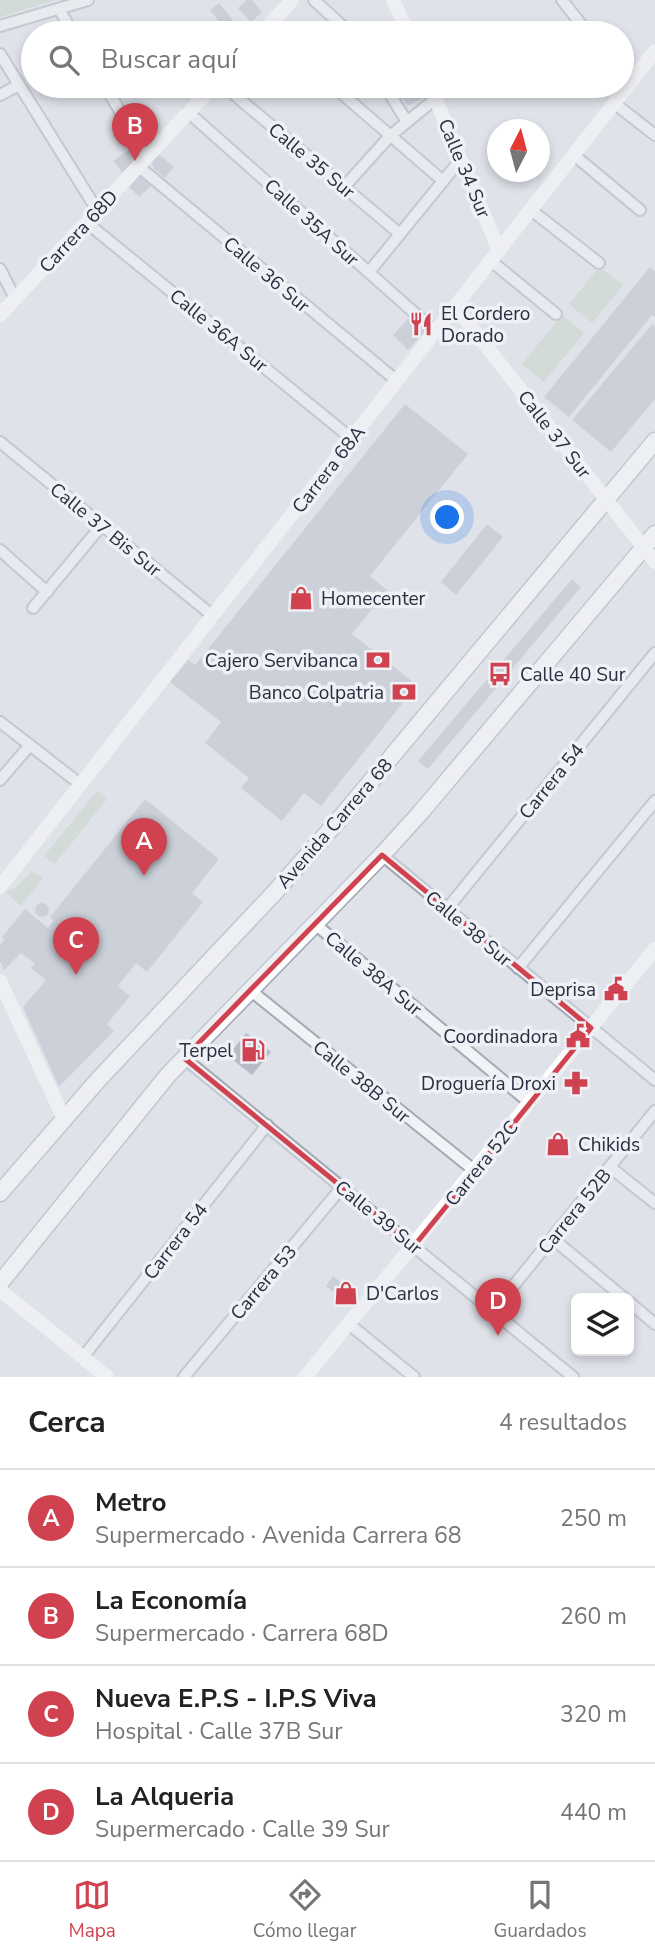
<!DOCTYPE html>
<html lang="es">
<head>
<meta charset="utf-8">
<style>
	body { margin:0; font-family:"Nunito Sans",sans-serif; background:#f6f6f6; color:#222 }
	.controls { position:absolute; right:21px; bottom:21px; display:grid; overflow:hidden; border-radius:10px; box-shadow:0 4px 10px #0003 }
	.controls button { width:63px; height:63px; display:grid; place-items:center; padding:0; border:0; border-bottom:2px solid #e0e0e0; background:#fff; color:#222; font:35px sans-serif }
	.compass { position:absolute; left:487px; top:119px; width:63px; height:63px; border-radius:50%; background:#fff; box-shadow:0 4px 10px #0003; rotate:6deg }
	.you { position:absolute; left:448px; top:518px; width:24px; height:24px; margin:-18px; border:5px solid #fff; border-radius:50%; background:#1a73e8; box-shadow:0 0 0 10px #1a73e833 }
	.badge { display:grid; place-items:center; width:46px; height:46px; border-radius:50%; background:#d04250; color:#fff; font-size:23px; font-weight:700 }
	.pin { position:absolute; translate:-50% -58px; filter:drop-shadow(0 2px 4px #0008) }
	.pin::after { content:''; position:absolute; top:37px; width:24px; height:21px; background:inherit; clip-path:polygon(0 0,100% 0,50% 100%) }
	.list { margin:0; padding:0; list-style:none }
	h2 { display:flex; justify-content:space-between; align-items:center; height:91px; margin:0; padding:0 28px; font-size:30px }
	h2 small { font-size:23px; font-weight:400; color:#767676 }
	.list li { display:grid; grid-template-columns:46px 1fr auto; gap:21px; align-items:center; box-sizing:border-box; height:98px; padding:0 28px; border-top:2px solid #e0e0e0 }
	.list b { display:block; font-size:26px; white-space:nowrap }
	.list p { margin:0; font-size:23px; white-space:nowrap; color:#767676 }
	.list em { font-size:23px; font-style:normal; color:#767676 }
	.icon { flex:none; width:38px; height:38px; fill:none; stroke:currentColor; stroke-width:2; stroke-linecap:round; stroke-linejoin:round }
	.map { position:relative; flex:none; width:655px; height:1377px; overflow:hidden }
	.search { position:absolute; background:#fff; box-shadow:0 4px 10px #0003; left:21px; right:21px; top:21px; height:77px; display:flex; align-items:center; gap:18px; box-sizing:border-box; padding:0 24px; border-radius:38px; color:#767676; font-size:26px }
	.sheet { height:483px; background:#fff }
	nav { display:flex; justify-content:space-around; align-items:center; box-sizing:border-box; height:98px; border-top:2px solid #e0e0e0; background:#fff; font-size:19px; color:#767676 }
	nav a { display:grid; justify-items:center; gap:4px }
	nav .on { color:#d04250 }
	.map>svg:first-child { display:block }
	.green { fill:#c4d3c0 }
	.building { fill:#b6bbc5 }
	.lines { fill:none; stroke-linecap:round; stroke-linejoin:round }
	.street-casing { stroke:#a4a9b3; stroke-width:14 }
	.primary-casing { stroke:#9ea6b4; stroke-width:19 }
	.street { stroke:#f2f3f7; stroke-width:10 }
	.secondary { stroke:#fff; stroke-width:14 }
	.primary { stroke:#fff; stroke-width:16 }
	.marked { fill:none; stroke:#d04250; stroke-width:5; stroke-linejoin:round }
	.labels { text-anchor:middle; stroke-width:7; stroke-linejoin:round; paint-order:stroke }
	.street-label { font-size:19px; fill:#282f40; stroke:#eff1f6 }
	.poi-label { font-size:19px; fill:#282f40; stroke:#eff1f6; text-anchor:end }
</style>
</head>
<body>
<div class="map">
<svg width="655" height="1377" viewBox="0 0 655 1377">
	<rect width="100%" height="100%" fill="#dfe2e9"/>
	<g class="green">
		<path d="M0,0H55L0,17Z"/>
		<path d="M599,267L623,285L592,323L569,304Z"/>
		<path d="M562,315L584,333L544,382L522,364Z"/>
		<path d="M97,791L107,799L55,864L44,856Z"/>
		<path d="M32,871L43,878L21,906L4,891L15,888Z"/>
	</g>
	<g class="building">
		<path d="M247,0H252L262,12L251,22L238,8Z"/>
		<path d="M219,3L243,33H228L210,10Z"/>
		<path d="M395,86H420L426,96L408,106Z"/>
		<path d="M133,147L141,158L122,172L113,161Z"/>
		<path d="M158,154L174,167L165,178L154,169L152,162Z"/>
		<path d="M139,174L151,186L139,197L126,184Z"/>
		<path d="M650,267L655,271V317L652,315L569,417L544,397Z"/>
		<path d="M411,316L426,330L408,350L393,335Z"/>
		<path d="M652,324L655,327V399L611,452L572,420Z"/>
		<path d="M405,404L468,454L370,576L387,590L352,634L417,685L321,806L304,793L282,821L241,788L249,778L205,743L221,722L170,682L188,660L195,665Z"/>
		<path d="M487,524L503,537L456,595L441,582Z"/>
		<path d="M572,579L581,587L428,769L418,761Z"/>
		<path d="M145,799L219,859L192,893L203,902L147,972L136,963L118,986L130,996L107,1024L114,1031L59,1087L23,1007L46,980L31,968L35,964L21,953L4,970L0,961V945L5,939L2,937L25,909L48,928L54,920L50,917Z"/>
		<circle cx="42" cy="910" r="7"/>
		<path d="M246,1033L271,1052L252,1075L228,1056Z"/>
		<path d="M333,1276L355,1293L348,1303L326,1286Z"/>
	</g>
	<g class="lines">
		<g class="street-casing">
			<g id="street">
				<path d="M314,0L350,33"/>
				<path d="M562,0L588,33"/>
				<path d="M59,9L73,33"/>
				<path d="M0,26L88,0"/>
				<path d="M0,54L97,210"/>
				<path d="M105,86L147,157"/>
				<path d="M224,86L400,234"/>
				<path d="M333,86L443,181"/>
				<path d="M385,86L407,122"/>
				<path d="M0,95L19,85"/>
				<path d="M614,103L655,135"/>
				<path d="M188,112L436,332"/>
				<path d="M574,155L640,210"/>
				<path d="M138,166L397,381"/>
				<path d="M344,187L390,136L435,99"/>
				<path d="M531,210L599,263"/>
				<path d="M86,222L352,439"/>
				<path d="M491,261L556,314"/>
				<path d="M0,269L15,298"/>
				<path d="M369,272L461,159"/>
				<path d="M0,442L213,616"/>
				<path d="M0,550L47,592"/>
				<path d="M33,608L102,525"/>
				<path d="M0,722L80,784"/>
				<path d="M0,780L30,745"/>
				<path d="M382,855L655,1080"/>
				<path d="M447,909L655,653"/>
				<path d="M315,924L530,1103"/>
				<path d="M518,968L655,801"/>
				<path d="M250,990L475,1171"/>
				<path d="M184,1058L573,1377"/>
				<path d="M610,1167L655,1203"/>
				<path d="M552,1238L624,1298"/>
				<path d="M629,1302L655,1324"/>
				<path d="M493,1311L655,1111"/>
				<path d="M349,1324L414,1377"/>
				<path d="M83,1357L267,1125"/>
				<path d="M184,1377L342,1187"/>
			</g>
		</g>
		<g class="primary-casing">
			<g id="primary">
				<path d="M0,1193L98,1080L275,892L337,822L655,441"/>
				<path d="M0,1283L168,1075L382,855L421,812L655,534"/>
			</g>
		</g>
		<use href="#street" class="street"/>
		<g class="secondary">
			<path d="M393,0L408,33"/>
			<path d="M262,33L292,0"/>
			<path d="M430,86L499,250"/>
			<path d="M455,306L655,562"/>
			<path d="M0,315L213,86"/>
			<path d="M0,887L655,51"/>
			<path d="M0,981L64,1119"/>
			<path d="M0,1290L107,1377"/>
			<path d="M305,1377L655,949"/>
		</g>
		<use href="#primary" class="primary"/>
	</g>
	<path d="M0 0H655V1377H0ZM382,855L591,1028L414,1246L184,1058Z" fill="#dfe2e9" fill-opacity=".55" fill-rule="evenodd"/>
	<path class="marked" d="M382,855L591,1028L414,1246L184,1058Z"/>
	<defs>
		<g id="restaurant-bare" transform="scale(1.89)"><path d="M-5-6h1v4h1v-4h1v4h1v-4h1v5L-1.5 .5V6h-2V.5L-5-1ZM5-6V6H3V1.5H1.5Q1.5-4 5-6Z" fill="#d04250" stroke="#eff1f6" stroke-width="2.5" paint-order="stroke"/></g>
		<g id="shop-bare" transform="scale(1.89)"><path d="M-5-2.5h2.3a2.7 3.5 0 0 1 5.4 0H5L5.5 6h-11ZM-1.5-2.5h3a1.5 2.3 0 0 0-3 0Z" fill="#d04250" stroke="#eff1f6" stroke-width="2.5" paint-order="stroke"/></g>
		<g id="bank-bare" transform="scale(1.89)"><path d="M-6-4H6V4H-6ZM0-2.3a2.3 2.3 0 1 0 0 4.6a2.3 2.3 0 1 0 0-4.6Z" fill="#d04250" stroke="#eff1f6" stroke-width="2.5" paint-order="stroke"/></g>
		<g id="bus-bare" transform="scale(1.89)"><path d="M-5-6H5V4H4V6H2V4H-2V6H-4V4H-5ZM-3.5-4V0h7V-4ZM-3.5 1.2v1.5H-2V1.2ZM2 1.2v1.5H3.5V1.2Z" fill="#d04250" stroke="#eff1f6" stroke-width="2.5" paint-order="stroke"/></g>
		<g id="civic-bare" transform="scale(1.89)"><path d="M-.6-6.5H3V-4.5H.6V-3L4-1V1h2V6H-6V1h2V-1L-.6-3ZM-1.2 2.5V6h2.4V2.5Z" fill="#d04250" stroke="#eff1f6" stroke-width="2.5" paint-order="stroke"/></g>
		<g id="fuel-bare" transform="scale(1.89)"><path d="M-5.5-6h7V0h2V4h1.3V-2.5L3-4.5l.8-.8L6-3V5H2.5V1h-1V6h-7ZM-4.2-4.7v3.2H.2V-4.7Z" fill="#d04250" stroke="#eff1f6" stroke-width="2.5" paint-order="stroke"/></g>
		<g id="pharmacy-bare" transform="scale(1.89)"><path d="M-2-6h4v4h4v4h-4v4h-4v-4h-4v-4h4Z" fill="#d04250" stroke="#eff1f6" stroke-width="2.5" paint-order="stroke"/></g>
	</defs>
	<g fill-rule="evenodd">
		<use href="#restaurant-bare" x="421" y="324"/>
		<use href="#shop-bare" x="301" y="598"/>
		<use href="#bank-bare" x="378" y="660"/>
		<use href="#bus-bare" x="500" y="674"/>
		<use href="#bank-bare" x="404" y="692"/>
		<use href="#civic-bare" x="616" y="989"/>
		<use href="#civic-bare" x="578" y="1036"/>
		<use href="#fuel-bare" x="253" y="1050"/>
		<use href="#pharmacy-bare" x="576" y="1083"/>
		<use href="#shop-bare" x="558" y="1144"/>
		<use href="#shop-bare" x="346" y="1293"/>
	</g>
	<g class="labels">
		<g class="street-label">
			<text transform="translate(312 160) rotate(40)" y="7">Calle 35 Sur</text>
			<text transform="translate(465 168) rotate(67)" y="7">Calle 34 Sur</text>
			<text transform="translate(312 222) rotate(42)" y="7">Calle 35A Sur</text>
			<text transform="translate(78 231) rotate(-47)" y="7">Carrera 68D</text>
			<text transform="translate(267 274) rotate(40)" y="7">Calle 36 Sur</text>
			<text transform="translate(219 330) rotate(39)" y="7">Calle 36A Sur</text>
			<text transform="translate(555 434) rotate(52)" y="7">Calle 37 Sur</text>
			<text transform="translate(328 469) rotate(-52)" y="7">Carrera 68A</text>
			<text transform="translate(106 529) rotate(39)" y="7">Calle 37 Bis Sur</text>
			<text transform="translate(551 781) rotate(-51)" y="7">Carrera 54</text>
			<text transform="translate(334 823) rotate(-49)" y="7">Avenida Carrera 68</text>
			<text transform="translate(469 928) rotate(40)" y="7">Calle 38 Sur</text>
			<text transform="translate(374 973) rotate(40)" y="7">Calle 38A Sur</text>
			<text transform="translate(362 1081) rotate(39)" y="7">Calle 38B Sur</text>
			<text transform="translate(481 1163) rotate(-51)" y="7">Carrera 52C</text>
			<text transform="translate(574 1211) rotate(-51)" y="7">Carrera 52B</text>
			<text transform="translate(379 1217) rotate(39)" y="7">Calle 39 Sur</text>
			<text transform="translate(175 1241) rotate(-52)" y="7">Carrera 54</text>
			<text transform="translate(263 1282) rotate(-50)" y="7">Carrera 53</text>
		</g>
		<g class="poi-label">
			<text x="441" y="320" text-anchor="start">El Cordero<tspan x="441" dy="22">Dorado</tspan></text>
			<text x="321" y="605" text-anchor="start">Homecenter</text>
			<text x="358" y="667">Cajero Servibanca</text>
			<text x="520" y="681" text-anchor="start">Calle 40 Sur</text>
			<text x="384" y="699">Banco Colpatria</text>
			<text x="596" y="996">Deprisa</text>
			<text x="558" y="1043">Coordinadora</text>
			<text x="233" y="1057">Terpel</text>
			<text x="556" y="1090">Droguería Droxi</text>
			<text x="578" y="1151" text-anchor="start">Chikids</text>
			<text x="366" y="1300" text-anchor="start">D'Carlos</text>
		</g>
	</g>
</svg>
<div class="controls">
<button><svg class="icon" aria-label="layers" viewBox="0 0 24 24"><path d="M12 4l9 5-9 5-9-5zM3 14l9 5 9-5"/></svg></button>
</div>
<svg class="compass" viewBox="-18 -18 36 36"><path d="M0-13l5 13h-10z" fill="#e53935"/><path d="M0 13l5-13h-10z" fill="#767676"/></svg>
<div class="you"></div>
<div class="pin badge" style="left:144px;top:876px">A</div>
<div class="pin badge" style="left:135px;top:161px">B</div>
<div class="pin badge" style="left:76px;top:975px">C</div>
<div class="pin badge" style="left:498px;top:1336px">D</div>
<div class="search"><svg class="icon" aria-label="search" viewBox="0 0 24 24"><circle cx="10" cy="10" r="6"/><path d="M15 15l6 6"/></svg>Buscar aquí</div>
</div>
<section class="sheet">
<h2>Cerca<small>4 resultados</small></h2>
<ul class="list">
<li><span class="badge">A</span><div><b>Metro</b><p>Supermercado · Avenida Carrera 68</p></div><em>250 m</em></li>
<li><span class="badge">B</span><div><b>La Economía</b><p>Supermercado · Carrera 68D</p></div><em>260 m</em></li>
<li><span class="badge">C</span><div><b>Nueva E.P.S - I.P.S Viva</b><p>Hospital · Calle 37B Sur</p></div><em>320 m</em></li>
<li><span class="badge">D</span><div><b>La Alqueria</b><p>Supermercado · Calle 39 Sur</p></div><em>440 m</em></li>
</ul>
</section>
<nav>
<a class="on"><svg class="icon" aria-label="map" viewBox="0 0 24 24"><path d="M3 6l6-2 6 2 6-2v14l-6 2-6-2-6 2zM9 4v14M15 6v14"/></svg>Mapa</a>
<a><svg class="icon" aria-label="directions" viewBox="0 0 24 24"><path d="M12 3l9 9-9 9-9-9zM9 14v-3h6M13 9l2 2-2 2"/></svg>Cómo llegar</a>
<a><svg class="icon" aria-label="saved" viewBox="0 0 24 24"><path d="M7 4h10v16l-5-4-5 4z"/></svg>Guardados</a>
</nav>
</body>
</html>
